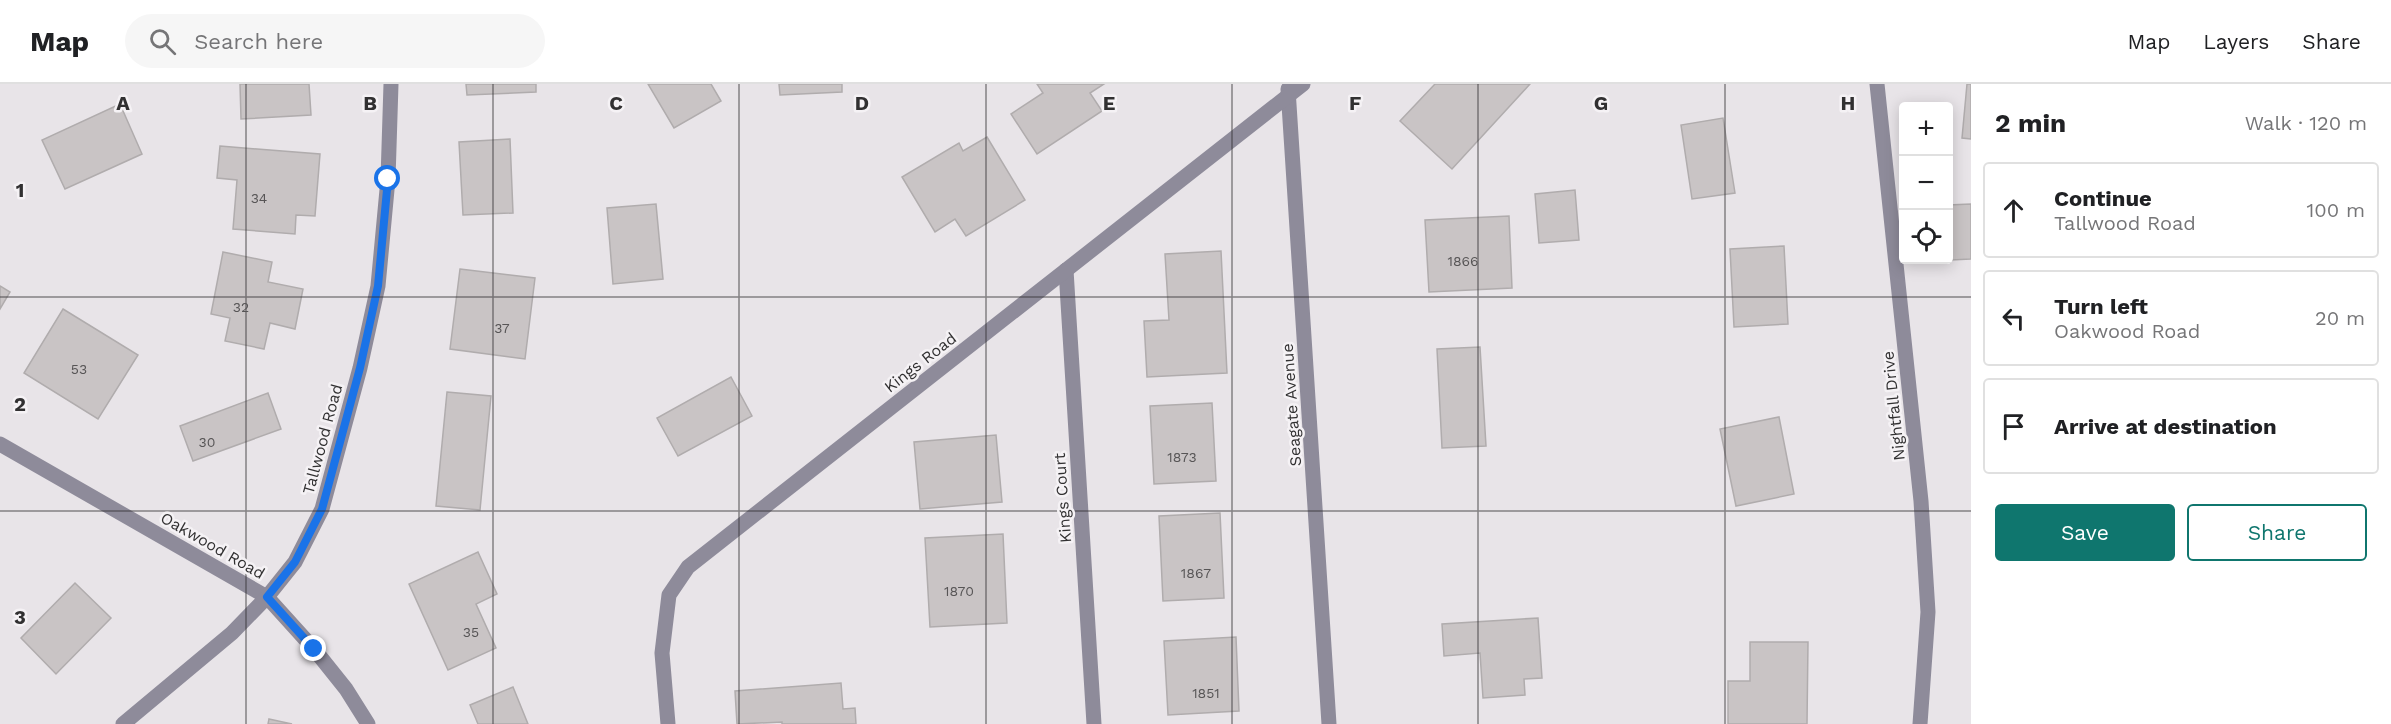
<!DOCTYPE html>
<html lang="en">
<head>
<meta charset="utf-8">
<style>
	body { margin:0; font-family:"Work Sans",sans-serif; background:#f6f6f6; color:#202124 }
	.controls { position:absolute; right:18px; top:18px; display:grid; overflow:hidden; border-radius:6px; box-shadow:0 3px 15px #0003 }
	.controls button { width:54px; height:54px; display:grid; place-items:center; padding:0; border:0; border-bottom:2px solid #e0e0e0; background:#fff; color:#202124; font:30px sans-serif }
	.stop { position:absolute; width:18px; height:18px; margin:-14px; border:4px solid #1a73e8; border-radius:50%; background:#fff }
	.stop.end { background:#1a73e8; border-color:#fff; box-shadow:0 2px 6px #0008 }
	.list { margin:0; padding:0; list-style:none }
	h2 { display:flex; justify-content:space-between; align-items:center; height:78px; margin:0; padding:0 24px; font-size:26px }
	h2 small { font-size:20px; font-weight:400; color:#757577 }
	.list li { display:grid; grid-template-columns:39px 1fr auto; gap:18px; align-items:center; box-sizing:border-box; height:96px; margin:0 12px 12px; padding:0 12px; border:2px solid #e0e0e0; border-radius:6px }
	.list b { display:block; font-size:22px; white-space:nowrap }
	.list p { margin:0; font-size:20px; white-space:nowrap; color:#757577 }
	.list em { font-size:20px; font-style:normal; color:#757577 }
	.actions { display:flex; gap:12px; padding:18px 24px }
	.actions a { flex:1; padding:14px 0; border:2px solid #0f766e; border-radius:6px; text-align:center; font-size:21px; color:#0f766e }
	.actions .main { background:#0f766e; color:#fff }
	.icon { flex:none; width:33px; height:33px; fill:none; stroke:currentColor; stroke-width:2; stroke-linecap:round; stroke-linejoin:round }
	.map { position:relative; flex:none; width:1971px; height:640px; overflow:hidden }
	header { display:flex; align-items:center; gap:36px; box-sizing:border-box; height:84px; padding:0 30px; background:#fff; border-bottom:2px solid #e0e0e0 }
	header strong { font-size:28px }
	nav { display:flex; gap:33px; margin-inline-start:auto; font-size:21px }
	.search { width:420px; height:54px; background:#f6f6f6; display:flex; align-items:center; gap:15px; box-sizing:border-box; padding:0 21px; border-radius:33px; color:#757577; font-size:22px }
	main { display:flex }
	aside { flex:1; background:#fff }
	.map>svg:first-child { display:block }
	.building { fill:#c9c4c5; stroke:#b0acad; stroke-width:1.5 }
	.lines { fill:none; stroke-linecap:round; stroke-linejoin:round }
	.minor { stroke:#8e8b9a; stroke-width:15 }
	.route { stroke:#1a73e8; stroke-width:8 }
	.grid { fill:none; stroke:#313031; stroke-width:1.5; stroke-opacity:0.55 }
	.labels { text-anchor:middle; stroke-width:5; stroke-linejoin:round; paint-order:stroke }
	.number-label { font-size:14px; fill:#575556 }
	.street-label { font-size:16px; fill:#313031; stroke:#f5f2f5 }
	.grid-label { font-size:20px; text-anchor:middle; font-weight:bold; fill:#313031; stroke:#f5f2f5; stroke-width:5; stroke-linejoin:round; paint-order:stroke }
</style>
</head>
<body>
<header>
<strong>Map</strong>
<div class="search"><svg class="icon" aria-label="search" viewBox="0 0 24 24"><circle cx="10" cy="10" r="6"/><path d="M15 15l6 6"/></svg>Search here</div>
<nav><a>Map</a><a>Layers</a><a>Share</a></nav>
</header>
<main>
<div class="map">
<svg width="1971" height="640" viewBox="0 0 1971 640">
	<rect width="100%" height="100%" fill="#e8e4e8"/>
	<g class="building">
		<path d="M240,0H309L311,31L241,35Z"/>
		<path d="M466,0H536V8L467,11Z"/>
		<path d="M648,0H711L721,17L674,44Z"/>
		<path d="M779,0H842V8L780,11Z"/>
		<path d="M1037,0H1104L1090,9L1102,27L1037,70L1011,30L1043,9Z"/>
		<path d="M1435,0H1530L1452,85L1400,37Z"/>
		<path d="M1967,0H1971V55L1962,54Z"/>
		<path d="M120,20L142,70L65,105L42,56Z"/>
		<path d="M1723,34L1735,109L1692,115L1681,41Z"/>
		<path d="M987,53L1025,116L966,152L955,135L935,148L902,93L959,59L963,67Z"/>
		<path d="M510,55L513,129L463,131L459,58Z"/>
		<path d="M220,62L320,70L315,132L296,131L295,150L233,145L237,96L217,94Z"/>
		<path d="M1575,106L1579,156L1539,159L1535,110Z"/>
		<path d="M656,120L663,195L613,200L607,124Z"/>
		<path d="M1971,120V175L1951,176L1948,121Z"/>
		<path d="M1509,132L1512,204L1429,208L1425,136Z"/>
		<path d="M1784,162L1788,240L1734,243L1730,165Z"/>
		<path d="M1221,167L1227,289L1147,293L1144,237L1169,236L1165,170Z"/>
		<path d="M223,168L272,178L268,198L303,205L295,245L270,239L264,265L225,257L230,234L211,230Z"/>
		<path d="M460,185L535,194L525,275L450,265Z"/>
		<path d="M0,202L10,208L0,225Z"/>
		<path d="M63,225L138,271L98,335L24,289Z"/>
		<path d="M1480,263L1486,362L1442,364L1437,265Z"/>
		<path d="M731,293L752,332L678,372L657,334Z"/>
		<path d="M447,308L491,312L480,426L436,422Z"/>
		<path d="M268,309L281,345L193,377L180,342Z"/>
		<path d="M1212,319L1216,397L1154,400L1150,322Z"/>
		<path d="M1779,333L1794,410L1736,422L1720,345Z"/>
		<path d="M996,351L1002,418L920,425L914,358Z"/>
		<path d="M1220,429L1224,514L1163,517L1159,432Z"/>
		<path d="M1003,450L1007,539L930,543L925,454Z"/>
		<path d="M478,468L497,510L476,520L496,564L448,586L409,500Z"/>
		<path d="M75,499L111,534L56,590L21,554Z"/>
		<path d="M1538,534L1542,594L1524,595L1525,611L1483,614L1480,569L1444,572L1442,540Z"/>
		<path d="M1236,553L1239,627L1168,631L1164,557Z"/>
		<path d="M1750,558H1808L1807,640H1728V597H1750Z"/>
		<path d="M841,599L843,625L855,624L856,640H782V638L737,640L735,607Z"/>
		<path d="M513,603L528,640H478L470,621Z"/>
		<path d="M269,635L292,640H268Z"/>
	</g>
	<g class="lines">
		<g class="minor">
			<path d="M1877,0L1921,417L1928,528L1920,640"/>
			<path d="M1288,5L1329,640"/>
			<path d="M1066,186L1094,640"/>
			<path d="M0,360L267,513L314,565L346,605L368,640"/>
			<path d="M123,640L232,549L267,513L295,478L322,425L360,284L378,202L388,95L391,0"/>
			<path d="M668,640L662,569L669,511L688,483L1303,0"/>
		</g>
	</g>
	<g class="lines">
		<path class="route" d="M314,565L267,513L295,478L322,425L360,284L378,202L388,95"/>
	</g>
	<path class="grid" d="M246,0V640M493,0V640M739,0V640M986,0V640M1232,0V640M1478,0V640M1725,0V640M0,213H1971M0,427H1971"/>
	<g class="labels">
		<g class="number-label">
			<text x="259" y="119">34</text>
			<text x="1463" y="182">1866</text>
			<text x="241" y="228">32</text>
			<text x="502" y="249">37</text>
			<text x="79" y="290">53</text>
			<text x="207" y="363">30</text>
			<text x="1182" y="378">1873</text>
			<text x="1196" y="494">1867</text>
			<text x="959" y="512">1870</text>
			<text x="471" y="553">35</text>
			<text x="1206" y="614">1851</text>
		</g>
		<g class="street-label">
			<text transform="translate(920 278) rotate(-38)" y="6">Kings Road</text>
			<text transform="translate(1291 321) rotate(-94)" y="6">Seagate Avenue</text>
			<text transform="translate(1893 322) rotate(-96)" y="6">Nightfall Drive</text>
			<text transform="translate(322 355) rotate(-75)" y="6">Tallwood Road</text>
			<text transform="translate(1062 414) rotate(-94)" y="6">Kings Court</text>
			<text transform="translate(213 461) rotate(30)" y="6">Oakwood Road</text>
		</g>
	</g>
	<g class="grid-label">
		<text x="123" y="26">A</text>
		<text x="370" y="26">B</text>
		<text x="616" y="26">C</text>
		<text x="862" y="26">D</text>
		<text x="1109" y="26">E</text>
		<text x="1355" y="26">F</text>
		<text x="1601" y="26">G</text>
		<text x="1848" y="26">H</text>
		<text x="20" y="113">1</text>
		<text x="20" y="327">2</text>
		<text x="20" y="540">3</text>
	</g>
</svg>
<div class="controls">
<button>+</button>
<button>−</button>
<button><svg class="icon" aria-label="locate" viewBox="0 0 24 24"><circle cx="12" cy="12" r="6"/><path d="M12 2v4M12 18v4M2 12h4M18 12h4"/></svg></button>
</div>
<div class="stop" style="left:388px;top:95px"></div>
<div class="stop end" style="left:314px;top:565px"></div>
</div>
<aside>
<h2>2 min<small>Walk · 120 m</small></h2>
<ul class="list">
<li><svg class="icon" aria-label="ahead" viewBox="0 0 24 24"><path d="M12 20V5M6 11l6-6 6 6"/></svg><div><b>Continue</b><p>Tallwood Road</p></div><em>100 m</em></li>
<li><svg class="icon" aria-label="left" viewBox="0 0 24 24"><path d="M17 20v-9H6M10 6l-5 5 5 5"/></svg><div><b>Turn left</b><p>Oakwood Road</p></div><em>20 m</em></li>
<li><svg class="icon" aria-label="arrive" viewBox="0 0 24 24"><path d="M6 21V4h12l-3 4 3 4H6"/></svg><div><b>Arrive at destination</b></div></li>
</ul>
<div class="actions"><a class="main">Save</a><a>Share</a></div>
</aside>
</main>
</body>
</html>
